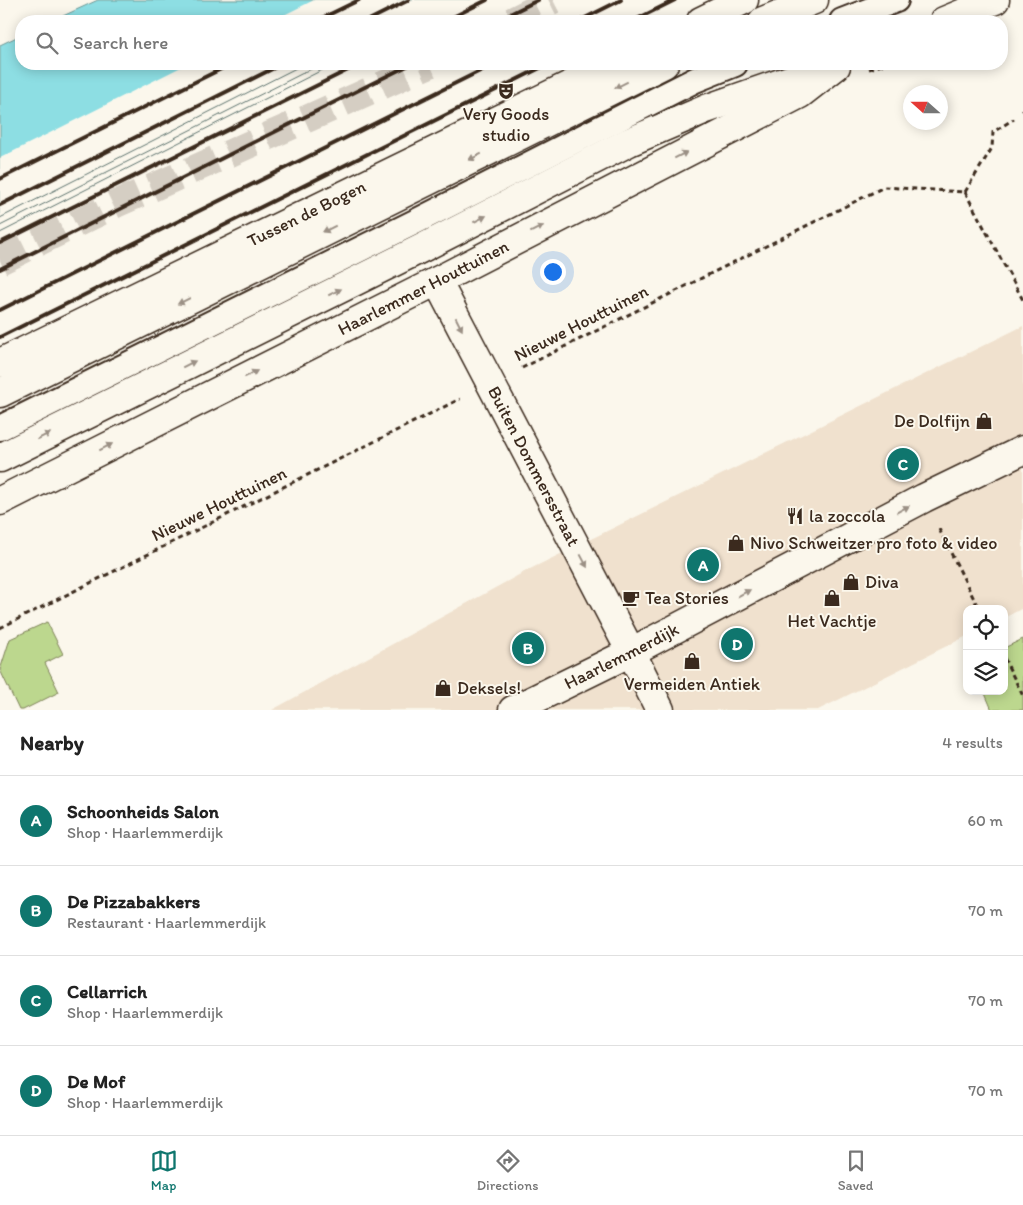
<!DOCTYPE html>
<html lang="en">
<head>
<meta charset="utf-8">
<style>
	body { margin:0; font-family:Itim,sans-serif; background:#f6f6f6; color:#222 }
	.controls { position:absolute; right:15px; bottom:15px; display:grid; overflow:hidden; border-radius:10px; box-shadow:0 2px 12px #0003 }
	.controls button { width:45px; height:45px; display:grid; place-items:center; padding:0; border:0; border-bottom:1px solid #e0e0e0; background:#fff; color:#222; font:25px sans-serif }
	.compass { position:absolute; left:903px; top:85px; width:45px; height:45px; border-radius:50%; background:#fff; box-shadow:0 2px 12px #0003; rotate:291deg }
	.you { position:absolute; left:552px; top:271px; width:18px; height:18px; margin:-12px; border:4px solid #fff; border-radius:50%; background:#1a73e8; box-shadow:0 0 0 8px #1a73e833 }
	.badge { display:grid; place-items:center; width:32px; height:32px; border-radius:50%; background:#0f766e; color:#fff; font-size:16px; font-weight:700 }
	.pin { position:absolute; translate:-50% -50%; border:2px solid #fff; box-shadow:0 1px 5px #0006 }
	.list { margin:0; padding:0; list-style:none }
	h2 { display:flex; justify-content:space-between; align-items:center; height:65px; margin:0; padding:0 20px; font-size:21px }
	h2 small { font-size:16px; font-weight:400; color:#767676 }
	.list li { display:grid; grid-template-columns:32px 1fr auto; gap:15px; align-items:center; box-sizing:border-box; height:90px; padding:0 20px; border-top:1px solid #e0e0e0 }
	.list b { display:block; font-size:19px; white-space:nowrap }
	.list p { margin:0; font-size:16px; white-space:nowrap; color:#767676 }
	.list em { font-size:16px; font-style:normal; color:#767676 }
	.icon { flex:none; width:28px; height:28px; fill:none; stroke:currentColor; stroke-width:2; stroke-linecap:round; stroke-linejoin:round }
	.map { position:relative; flex:none; width:1023px; height:710px; overflow:hidden }
	.search { position:absolute; background:#fff; box-shadow:0 2px 12px #0003; left:15px; right:15px; top:15px; height:55px; display:flex; align-items:center; gap:12px; box-sizing:border-box; padding:0 18px; border-radius:20px; color:#767676; font-size:19px }
	.sheet { height:425px; background:#fff }
	nav { display:flex; justify-content:space-around; align-items:center; box-sizing:border-box; height:70px; border-top:1px solid #e0e0e0; background:#fff; font-size:14px; color:#767676 }
	nav a { display:grid; justify-items:center; gap:2px }
	nav .on { color:#0f766e }
	.map>svg:first-child { display:block }
	.built { fill:#f0e1ce }
	.green { fill:#bcd78e; stroke:#7c8056 }
	.water { fill:#8ddee3; stroke:#6c9694 }
	.pier { fill:#fbf7ec }
	.lines { fill:none; stroke-linecap:round; stroke-linejoin:round }
	.shore { stroke:#5c726d; stroke-width:1 }
	.street-tunnel { stroke:#d5cec3; stroke-width:28; stroke-dasharray:28 14; stroke-linecap:butt }
	.lane-casing { stroke:#3b2a1e; stroke-width:28 }
	.street-casing { stroke:#3b2a1e; stroke-width:31 }
	.secondary-casing { stroke:#3b2a1e; stroke-width:31 }
	.path { stroke:#3b2a1e; stroke-width:3; stroke-dasharray:5 4; stroke-linecap:butt }
	.lane { stroke:#fbf7ec; stroke-width:24 }
	.street { stroke:#fbf7ec; stroke-width:28 }
	.secondary { stroke:#fbf7ec; stroke-width:28 }
	.rail { stroke:#3b2a1e; stroke-width:4 }
	.oneway { fill:#9b9085 }
	.labels { text-anchor:middle; stroke-width:4; stroke-linejoin:round; paint-order:stroke }
	.poi-label { font-size:18px; fill:#3b2a1e; stroke:#fbf7ec; text-anchor:start }
	.street-label { font-size:18px; fill:#3b2a1e; stroke:#fbf7ec }
</style>
</head>
<body>
<div class="map">
<svg width="1023" height="710" viewBox="0 0 1023 710">
	<rect width="100%" height="100%" fill="#fbf7ec"/>
	<filter id="ink" filterUnits="userSpaceOnUse"><feTurbulence type="fractalNoise" baseFrequency=".02" numOctaves="2"/><feDisplacementMap in="SourceGraphic" scale="10" xChannelSelector="R" yChannelSelector="G"/><feConvolveMatrix kernelMatrix="1 2 1 2 8 2 1 2 1" color-interpolation-filters="sRGB"/></filter>
	<g filter="url(#ink)">
		<path class="built" d="M1023,326V608L1004,618V609H967V636L818,710H272L526,571Z"/>
		<g class="green">
			<path d="M47,622L63,654L45,663L59,692L23,710H19L0,670L10,639Z"/>
			<path d="M1023,639V710H992L984,691H1004V648Z"/>
		</g>
		<g class="water">
			<path d="M98,0H471L429,21H52Z"/>
			<path d="M21,35V64H345L0,239V45Z"/>
		</g>
		<g class="pier">
			<path d="M314,0H474L472,2L435,21H272Z"/>
			<path d="M187,64H348L347,66L0,241V158Z"/>
		</g>
		<g class="lines">
			<g class="shore">
				<path d="M0,218L304,64"/>
				<path d="M0,226L321,64"/>
				<path d="M0,233L334,64"/>
			</g>
			<g class="street-tunnel">
				<path d="M512,21L553,0"/>
				<path d="M0,261L118,203L430,64"/>
			</g>
			<g class="lane-casing">
				<g id="lane">
					<path d="M842,21L896,0"/>
					<path d="M0,428L415,222L695,80L735,64"/>
				</g>
			</g>
			<g class="street-casing">
				<g id="street">
					<path d="M701,21L744,0"/>
					<path id="s1" d="M437,281L631,652L660,710"/>
					<path id="s2" d="M0,363L613,64"/>
					<path id="s3" d="M0,501L437,281L800,94L836,66"/>
					<path id="s4" d="M513,710L631,652L924,498L1023,450"/>
				</g>
			</g>
			<g class="secondary-casing">
				<g id="secondary">
					<path d="M763,21L814,0"/>
					<path d="M944,21L995,0"/>
					<path d="M0,393L664,64"/>
					<path d="M0,458L424,247L629,142L706,109L835,64"/>
				</g>
			</g>
			<g class="path">
				<path d="M869,69L885,64"/>
				<path d="M1022,111L1023,110"/>
				<path d="M965,192L992,148L993,132L1014,119"/>
				<path d="M522,368L884,187L965,192L1023,300"/>
				<path d="M939,529L979,609"/>
				<path d="M0,628L460,399"/>
				<path d="M1004,658L1023,696"/>
			</g>
			<use href="#lane" class="lane"/>
			<use href="#street" class="street"/>
			<use href="#secondary" class="secondary"/>
			<g class="rail">
				<path d="M316,21L359,0"/>
				<path d="M367,21L409,0"/>
				<path d="M445,21L487,0"/>
				<path d="M496,21L538,0"/>
				<path d="M579,21L621,0"/>
				<path d="M633,21L675,0"/>
				<path d="M0,179L231,64"/>
				<path d="M0,205L282,64"/>
				<path d="M0,243L360,64"/>
				<path d="M0,269L411,64"/>
				<path d="M0,310L494,64"/>
				<path d="M0,337L548,64"/>
			</g>
		</g>
		<defs><path id="oneway-solid" d="M-6-.8H1V-3.2L6.5 0L1 3.2V.8H-6Z" transform="scale(1.25)"/></defs>
		<g class="oneway">
			<use href="#oneway-solid" transform="translate(621 85) rotate(154)"/>
			<use href="#oneway-solid" transform="translate(681 155) rotate(-27)"/>
			<use href="#oneway-solid" transform="translate(475 157) rotate(154)"/>
			<use href="#oneway-solid" transform="translate(480 219) rotate(-27)"/>
			<use href="#oneway-solid" transform="translate(329 229) rotate(154)"/>
			<use href="#oneway-solid" transform="translate(537 229) rotate(-27)"/>
			<use href="#oneway-solid" transform="translate(335 292) rotate(-26)"/>
			<use href="#oneway-solid" transform="translate(184 301) rotate(154)"/>
			<use href="#oneway-solid" transform="translate(459 324) rotate(63)"/>
			<use href="#oneway-solid" transform="translate(189 364) rotate(-26)"/>
			<use href="#oneway-solid" transform="translate(251 374) rotate(-27)"/>
			<use href="#oneway-solid" transform="translate(44 436) rotate(-26)"/>
			<use href="#oneway-solid" transform="translate(106 447) rotate(-27)"/>
			<use href="#oneway-solid" transform="translate(903 509) rotate(-28)"/>
			<use href="#oneway-solid" transform="translate(584 561) rotate(62)"/>
			<use href="#oneway-solid" transform="translate(744 593) rotate(-28)"/>
		</g>
	</g>
	<defs>
		<g id="theatre-bare" transform="scale(1.35)"><path d="M-5-5.5Q0-4 5-5.5V0Q5 5 0 6Q-5 5-5 0ZM-3.3-2.5H-1v1.5H-3.3ZM1-2.5H3.3v1.5H1ZM-2.8 1Q0 5.5 2.8 1Z" fill="#3b2a1e" stroke="#fbf7ec" stroke-width="2.5" paint-order="stroke"/></g>
		<g id="shop-bare" transform="scale(1.35)"><path d="M-5-2.5h2.3a2.7 3.5 0 0 1 5.4 0H5L5.5 6h-11ZM-1.5-2.5h3a1.5 2.3 0 0 0-3 0Z" fill="#3b2a1e" stroke="#fbf7ec" stroke-width="2.5" paint-order="stroke"/></g>
		<g id="restaurant-bare" transform="scale(1.35)"><path d="M-5-6h1v4h1v-4h1v4h1v-4h1v5L-1.5 .5V6h-2V.5L-5-1ZM5-6V6H3V1.5H1.5Q1.5-4 5-6Z" fill="#3b2a1e" stroke="#fbf7ec" stroke-width="2.5" paint-order="stroke"/></g>
		<g id="cafe-bare" transform="scale(1.35)"><path d="M-5.5-4.5H6V0H3Q3 3.5 0 3.5H-2.5Q-5.5 3.5-5.5 0ZM3-3.2v2h1.7v-2ZM-6 4.5H4V6H-6Z" fill="#3b2a1e" stroke="#fbf7ec" stroke-width="2.5" paint-order="stroke"/></g>
	</defs>
	<g fill-rule="evenodd">
		<use href="#theatre-bare" x="506" y="91"/>
		<use href="#shop-bare" x="984" y="421"/>
		<use href="#restaurant-bare" x="795" y="516"/>
		<use href="#shop-bare" x="736" y="543"/>
		<use href="#shop-bare" x="851" y="582"/>
		<use href="#cafe-bare" x="631" y="598"/>
		<use href="#shop-bare" x="832" y="598"/>
		<use href="#shop-bare" x="692" y="661"/>
		<use href="#shop-bare" x="443" y="688"/>
	</g>
	<g class="labels">
		<g class="poi-label">
			<text x="506" y="120" text-anchor="middle">Very Goods<tspan x="506" dy="21">studio</tspan></text>
			<text x="970" y="427" text-anchor="end">De Dolfijn</text>
			<text x="809" y="522">la zoccola</text>
			<text x="750" y="549">Nivo Schweitzer pro foto &amp; video</text>
			<text x="865" y="588">Diva</text>
			<text x="645" y="604">Tea Stories</text>
			<text x="832" y="627" text-anchor="middle">Het Vachtje</text>
			<text x="692" y="690" text-anchor="middle">Vermeiden Antiek</text>
			<text x="457" y="694">Deksels!</text>
		</g>
		<g class="street-label">
			<text dy="6" stroke="none"><textPath href="#s2" startOffset="341">Tussen de Bogen</textPath></text>
			<text dy="6" stroke="none"><textPath href="#s3" startOffset="474">Haarlemmer Houttuinen</textPath></text>
			<text transform="translate(581 323) rotate(-27)" y="6">Nieuwe Houttuinen</text>
			<text dy="6" stroke="none"><textPath href="#s1" startOffset="209">Buiten Dommersstraat</textPath></text>
			<text transform="translate(219 504) rotate(-26)" y="6">Nieuwe Houttuinen</text>
			<text dy="6" stroke="none"><textPath href="#s4" startOffset="121">Haarlemmerdijk</textPath></text>
		</g>
	</g>
</svg>
<div class="controls">
<button><svg class="icon" aria-label="locate" viewBox="0 0 24 24"><circle cx="12" cy="12" r="6"/><path d="M12 2v4M12 18v4M2 12h4M18 12h4"/></svg></button>
<button><svg class="icon" aria-label="layers" viewBox="0 0 24 24"><path d="M12 4l9 5-9 5-9-5zM3 14l9 5 9-5"/></svg></button>
</div>
<svg class="compass" viewBox="-18 -18 36 36"><path d="M0-13l5 13h-10z" fill="#e53935"/><path d="M0 13l5-13h-10z" fill="#767676"/></svg>
<div class="you"></div>
<div class="pin badge" style="left:703px;top:565px">A</div>
<div class="pin badge" style="left:528px;top:648px">B</div>
<div class="pin badge" style="left:903px;top:464px">C</div>
<div class="pin badge" style="left:737px;top:644px">D</div>
<div class="search"><svg class="icon" aria-label="search" viewBox="0 0 24 24"><circle cx="10" cy="10" r="6"/><path d="M15 15l6 6"/></svg>Search here</div>
</div>
<section class="sheet">
<h2>Nearby<small>4 results</small></h2>
<ul class="list">
<li><span class="badge">A</span><div><b>Schoonheids Salon</b><p>Shop · Haarlemmerdijk</p></div><em>60 m</em></li>
<li><span class="badge">B</span><div><b>De Pizzabakkers</b><p>Restaurant · Haarlemmerdijk</p></div><em>70 m</em></li>
<li><span class="badge">C</span><div><b>Cellarrich</b><p>Shop · Haarlemmerdijk</p></div><em>70 m</em></li>
<li><span class="badge">D</span><div><b>De Mof</b><p>Shop · Haarlemmerdijk</p></div><em>70 m</em></li>
</ul>
</section>
<nav>
<a class="on"><svg class="icon" aria-label="map" viewBox="0 0 24 24"><path d="M3 6l6-2 6 2 6-2v14l-6 2-6-2-6 2zM9 4v14M15 6v14"/></svg>Map</a>
<a><svg class="icon" aria-label="directions" viewBox="0 0 24 24"><path d="M12 3l9 9-9 9-9-9zM9 14v-3h6M13 9l2 2-2 2"/></svg>Directions</a>
<a><svg class="icon" aria-label="saved" viewBox="0 0 24 24"><path d="M7 4h10v16l-5-4-5 4z"/></svg>Saved</a>
</nav>
</body>
</html>
